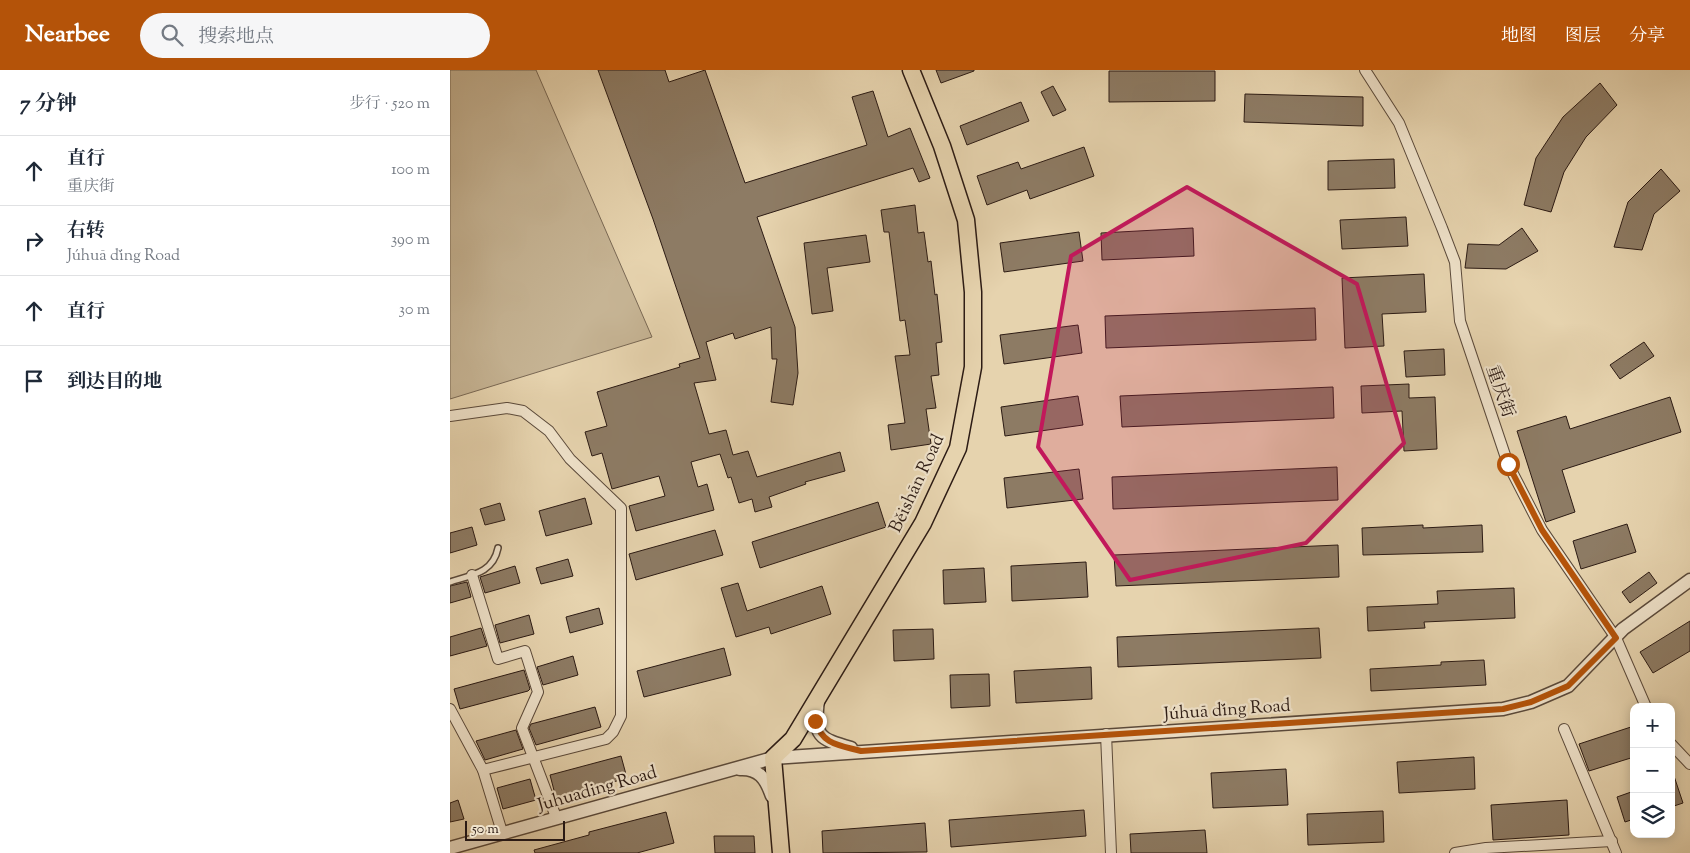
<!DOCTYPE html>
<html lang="zh">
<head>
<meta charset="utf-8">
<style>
	body { margin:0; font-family:"Sorts Mill Goudy","Noto Serif SC",serif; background:#f6f6f7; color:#1f2937 }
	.controls { position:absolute; right:15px; bottom:15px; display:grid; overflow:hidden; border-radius:10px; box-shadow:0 2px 12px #0003 }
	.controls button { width:45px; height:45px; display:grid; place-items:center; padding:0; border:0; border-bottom:1px solid #e0e1e3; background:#fff; color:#1f2937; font:25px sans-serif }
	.scale { position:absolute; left:15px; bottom:12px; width:100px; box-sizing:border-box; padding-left:5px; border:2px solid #2c1b14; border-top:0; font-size:14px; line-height:18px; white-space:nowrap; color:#2c1b14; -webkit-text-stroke:4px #efe2ca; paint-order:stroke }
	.stop { position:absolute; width:15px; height:15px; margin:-11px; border:4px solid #b45309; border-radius:50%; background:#fff }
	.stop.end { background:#b45309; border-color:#fff; box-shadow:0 1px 5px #0008 }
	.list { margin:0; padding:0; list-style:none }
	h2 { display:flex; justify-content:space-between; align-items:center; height:65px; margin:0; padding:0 20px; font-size:21px }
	h2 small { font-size:16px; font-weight:400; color:#747a83 }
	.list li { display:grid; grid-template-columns:32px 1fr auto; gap:15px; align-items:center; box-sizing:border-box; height:70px; padding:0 20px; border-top:1px solid #e0e1e3 }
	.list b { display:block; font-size:19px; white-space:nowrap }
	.list p { margin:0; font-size:16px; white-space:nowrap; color:#747a83 }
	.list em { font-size:16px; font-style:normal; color:#747a83 }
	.icon { flex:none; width:28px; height:28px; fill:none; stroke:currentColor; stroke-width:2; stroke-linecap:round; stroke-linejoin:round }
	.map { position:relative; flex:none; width:1240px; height:783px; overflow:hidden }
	header { display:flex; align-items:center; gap:30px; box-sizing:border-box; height:70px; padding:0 25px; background:#b45309; color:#fff }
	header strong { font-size:24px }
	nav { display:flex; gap:28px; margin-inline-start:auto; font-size:18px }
	.search { width:350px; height:45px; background:#f6f6f7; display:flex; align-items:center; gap:12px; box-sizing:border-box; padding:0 18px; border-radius:28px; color:#747a83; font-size:19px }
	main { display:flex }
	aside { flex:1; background:#fff }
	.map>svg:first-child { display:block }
	.green { fill:#c6b494; stroke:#796854 }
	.building { fill:#8d7b64; stroke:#2c1b14 }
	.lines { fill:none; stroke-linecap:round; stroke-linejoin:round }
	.service-casing { stroke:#5a493a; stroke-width:8 }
	.minor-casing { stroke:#5a493a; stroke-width:12 }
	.tertiary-casing { stroke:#5a493a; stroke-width:15 }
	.primary-casing { stroke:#2c1b14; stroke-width:19 }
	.service { stroke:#efe2ca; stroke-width:5 }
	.minor { stroke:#efe2ca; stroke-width:10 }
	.tertiary { stroke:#efe2ca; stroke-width:12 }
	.primary { stroke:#e6d3ae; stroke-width:16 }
	.route { stroke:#b45309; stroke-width:6 }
	.marked { fill:#c2185b; fill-opacity:0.2; stroke:#c2185b; stroke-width:4; stroke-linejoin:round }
	.labels { text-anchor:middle; stroke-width:4.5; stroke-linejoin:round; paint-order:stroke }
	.street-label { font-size:18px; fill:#2c1b14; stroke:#efe2ca }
</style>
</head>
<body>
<header>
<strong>Nearbee</strong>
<div class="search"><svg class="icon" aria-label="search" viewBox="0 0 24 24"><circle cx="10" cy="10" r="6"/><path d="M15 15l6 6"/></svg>搜索地点</div>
<nav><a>地图</a><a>图层</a><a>分享</a></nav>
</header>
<main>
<aside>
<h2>7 分钟<small>步行 · 520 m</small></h2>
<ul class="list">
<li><svg class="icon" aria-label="ahead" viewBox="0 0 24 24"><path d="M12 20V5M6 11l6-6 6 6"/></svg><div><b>直行</b><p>重庆街</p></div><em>100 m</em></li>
<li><svg class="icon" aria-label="right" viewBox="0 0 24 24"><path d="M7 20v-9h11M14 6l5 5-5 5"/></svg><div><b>右转</b><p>Júhuā dǐng Road</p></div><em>390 m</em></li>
<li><svg class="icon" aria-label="ahead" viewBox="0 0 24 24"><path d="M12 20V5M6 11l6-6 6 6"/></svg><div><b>直行</b></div><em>30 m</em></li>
<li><svg class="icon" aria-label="arrive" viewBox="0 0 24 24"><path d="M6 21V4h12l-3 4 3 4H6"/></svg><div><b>到达目的地</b></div></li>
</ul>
</aside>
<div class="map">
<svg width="1240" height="783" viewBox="0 0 1240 783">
	<rect width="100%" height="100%" fill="#e6d3ae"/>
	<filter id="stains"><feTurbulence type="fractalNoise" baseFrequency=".004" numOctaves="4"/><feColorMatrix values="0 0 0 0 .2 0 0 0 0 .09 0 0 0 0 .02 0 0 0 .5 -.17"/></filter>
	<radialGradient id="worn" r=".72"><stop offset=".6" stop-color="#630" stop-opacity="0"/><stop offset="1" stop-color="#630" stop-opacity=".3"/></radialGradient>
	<path class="green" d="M0,0H86L202,267L0,329Z"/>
	<g class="building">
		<path d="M148,0H215L219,12L255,0L295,113L417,75L402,27L423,21L438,67L460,58L480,108L469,112L463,98L307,147L345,257L348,303L343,335L321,332L327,289H322L321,257L285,269L283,263L256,272L266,310L244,313L259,364L276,360L283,385L298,381L307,407L390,382L395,401L355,412L356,414L319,427L322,437L305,442L302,429L289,433L281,407L278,408L270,384L241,392L248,417L257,414L264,440L186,461L179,436L215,426L209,406L162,419L152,383L142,386L135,362L157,356L147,322L230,297L229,294L250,288L203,149Z"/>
		<path d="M486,0H524V1L491,13Z"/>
		<path d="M659,1H765V31L659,32Z"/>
		<path d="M1150,13L1167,35L1136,67L1114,102L1101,142L1074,135L1086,88L1113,47Z"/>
		<path d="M603,16L616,40L603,46L591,22Z"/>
		<path d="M795,24L913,27V56L794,52Z"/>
		<path d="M571,32L579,51L517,75L510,56Z"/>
		<path d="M634,77L644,106L580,129L577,120L537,135L527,106L568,92L571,99Z"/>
		<path d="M944,89L945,118L878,120V91Z"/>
		<path d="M1211,99L1230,121L1204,144L1192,180L1164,177L1178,132Z"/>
		<path d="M465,135L468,163L474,162L478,192L481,191L485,225L487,224L492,272L486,273L489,305L481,306L486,338L476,339L481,374L441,380L438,355L455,353L445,286L460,285L455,250L450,251L439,162H434L431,140Z"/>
		<path d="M956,147L958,176L892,179L890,150Z"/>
		<path d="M743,158L744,186L652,190L651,163Z"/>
		<path d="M1072,158L1088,181L1056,199L1015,198L1018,174L1049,175Z"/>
		<path d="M629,162L633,191L554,202L550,173Z"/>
		<path d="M416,165L420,192L377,198L383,241L362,244L354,173Z"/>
		<path d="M974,204L976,242L932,244L934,276L895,278L892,208Z"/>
		<path d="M865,238L866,270L656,278L655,246Z"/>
		<path d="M628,255L632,283L554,294L550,265Z"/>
		<path d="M1194,272L1204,286L1170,309L1160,295Z"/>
		<path d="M994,279L995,305L956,307L954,281Z"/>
		<path d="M959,314V328L985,327L987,379L954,381L952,341L912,343L911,316Z"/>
		<path d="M883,317L884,348L672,357L670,326Z"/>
		<path d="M628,326L633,355L555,366L551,337Z"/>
		<path d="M1220,327L1231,362L1112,400L1125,442L1096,452L1067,361L1116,346L1120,359Z"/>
		<path d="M887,397L888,430L663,439L662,407Z"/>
		<path d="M629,399L633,429L557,438L554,408Z"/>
		<path d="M135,428L142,454L96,466L89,441Z"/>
		<path d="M428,432L436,457L310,498L302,472Z"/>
		<path d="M50,433L55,450L35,455L30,439Z"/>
		<path d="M1177,454L1186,482L1131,499L1123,471Z"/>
		<path d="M973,455V458L1032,455L1033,482L913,485L912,458Z"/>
		<path d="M22,457L27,475L0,483V463Z"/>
		<path d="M265,460L273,485L186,510L179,484Z"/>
		<path d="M888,475L889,507L666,516L664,485Z"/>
		<path d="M118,489L123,506L91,514L86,498Z"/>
		<path d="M636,492L638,527L562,531L561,496Z"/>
		<path d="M65,496L70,513L35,523L30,507Z"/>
		<path d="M534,498L536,532L494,534L493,500Z"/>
		<path d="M1199,502L1207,513L1180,533L1172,522Z"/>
		<path d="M17,512L21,527L0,533V516Z"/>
		<path d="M288,513L297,541L372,516L381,544L321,564L319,557L286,567L271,518Z"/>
		<path d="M1064,518L1065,548L974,552L975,558L918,561L917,537L988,534L987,521Z"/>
		<path d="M149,538L153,554L120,563L116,547Z"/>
		<path d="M79,545L84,564L50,573L45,555Z"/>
		<path d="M1240,551V581L1203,603L1190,582Z"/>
		<path d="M31,558L37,576L0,586V567Z"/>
		<path d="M869,558L871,588L668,597L667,567Z"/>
		<path d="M483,559L484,589L444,591L443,560Z"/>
		<path d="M274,578L281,605L194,627L187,601Z"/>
		<path d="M123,586L128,605L93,615L87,597Z"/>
		<path d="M1034,590L1036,615L921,621L920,599L991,595V592Z"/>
		<path d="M641,597L642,629L566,633L564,601Z"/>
		<path d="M74,600L80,619L78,621L10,639L4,619Z"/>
		<path d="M539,604L540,636L501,638L500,605Z"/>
		<path d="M145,637L151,657L86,675L79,658L81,654Z"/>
		<path d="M1184,656V687L1139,701L1129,674Z"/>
		<path d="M66,660L73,679L35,690L26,671Z"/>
		<path d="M171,686L177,708L106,728L100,705Z"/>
		<path d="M1024,687L1025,719L949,723L947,692Z"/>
		<path d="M836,699L838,735L763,738L761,703Z"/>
		<path d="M1223,703L1233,733L1221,737V704Z"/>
		<path d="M80,709L86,730L53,739L47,718Z"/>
		<path d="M1184,721V749L1175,752L1167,727Z"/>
		<path d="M8,730L14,749L0,752V733Z"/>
		<path d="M1117,730L1119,765L1043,770L1041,735Z"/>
		<path d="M634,740L636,766L501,777L499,750Z"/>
		<path d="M933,741L934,772L858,775L857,744Z"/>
		<path d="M216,742L224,773L187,783H85L84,780L139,765V762Z"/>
		<path d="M475,753L477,782L373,783L372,761Z"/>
		<path d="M755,760L757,783H681L680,764Z"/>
		<path d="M264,766H304L305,783H265Z"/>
	</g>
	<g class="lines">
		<g class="service-casing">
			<path id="service" d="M0,512C22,505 43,503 48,478"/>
		</g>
		<g class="minor-casing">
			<g id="minor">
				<path d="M915,0L949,53L992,158L1005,192L1010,251L1058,394L1092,460L1166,568L1196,637"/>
				<path d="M0,346L57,338L73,341L99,361L120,389L171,438V646L163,662L156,669L33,700"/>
				<path d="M22,505L48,589L75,581L88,622L72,658L106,747"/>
				<path d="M0,639L33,700L52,762"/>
				<path d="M1114,659L1166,783"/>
				<path d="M656,664L661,783"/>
				<path d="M1221,674L1240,694"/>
				<path d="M1005,783L1036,778L1162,771"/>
			</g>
		</g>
		<g class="tertiary-casing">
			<g id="tertiary">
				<path d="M368,631C363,666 369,669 401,678"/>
				<path d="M290,699C309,698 316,709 322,726"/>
				<path d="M0,778L323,688L1053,639L1081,632L1118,616L1173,559L1240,510"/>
			</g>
		</g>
		<g class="primary-casing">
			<path id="primary" d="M331,783L323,688L343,669L473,453L508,378L523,297V222L516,150L492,76L461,0"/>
		</g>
		<use href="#service" class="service"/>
		<use href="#minor" class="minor"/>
		<use href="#tertiary" class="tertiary"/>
		<use href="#primary" class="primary"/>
	</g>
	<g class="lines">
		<path class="route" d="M365,651C373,675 388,675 411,681L1053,639L1081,632L1118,616L1166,568L1092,460L1058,394"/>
	</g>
	<path class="marked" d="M737,117L907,214L954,373L856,473L680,510L588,377L621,186Z"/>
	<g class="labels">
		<g class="street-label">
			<text transform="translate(1051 321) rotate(71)" y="6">重庆街</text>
			<text transform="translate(466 413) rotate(-65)" y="6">Běishān Road</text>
			<text transform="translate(777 639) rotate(-4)" y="6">Júhuā dǐng Road</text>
			<text transform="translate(147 718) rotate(-16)" y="6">Juhuading Road</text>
		</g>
	</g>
	<rect width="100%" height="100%" filter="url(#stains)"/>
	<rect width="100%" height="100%" fill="url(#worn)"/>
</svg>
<div class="controls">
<button>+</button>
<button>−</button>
<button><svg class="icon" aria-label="layers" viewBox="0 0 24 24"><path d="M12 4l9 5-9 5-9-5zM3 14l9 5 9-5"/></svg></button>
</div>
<div class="scale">50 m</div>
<div class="stop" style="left:1058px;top:394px"></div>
<div class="stop end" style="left:365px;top:651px"></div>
</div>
</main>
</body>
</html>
